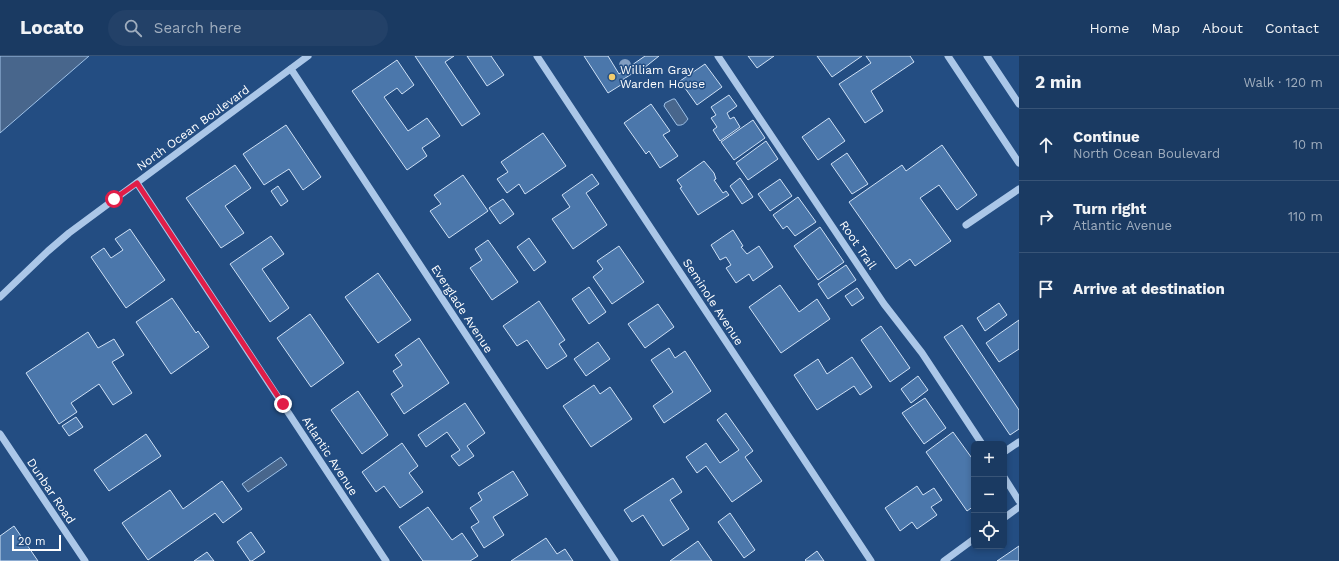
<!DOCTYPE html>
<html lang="en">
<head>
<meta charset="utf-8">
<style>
	body { margin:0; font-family:"Work Sans",sans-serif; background:#234168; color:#f1f3f6 }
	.controls { position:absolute; right:12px; bottom:12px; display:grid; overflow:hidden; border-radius:6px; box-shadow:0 2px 6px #0003 }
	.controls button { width:36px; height:36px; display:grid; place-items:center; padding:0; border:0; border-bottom:1px solid #385477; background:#1a3a62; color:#f1f3f6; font:20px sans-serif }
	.scale { position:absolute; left:12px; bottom:10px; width:49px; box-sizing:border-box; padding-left:4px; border:2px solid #fff; border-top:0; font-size:11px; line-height:14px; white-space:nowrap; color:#fff; -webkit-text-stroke:3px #234d82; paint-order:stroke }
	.stop { position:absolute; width:12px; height:12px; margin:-9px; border:3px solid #e11d48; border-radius:50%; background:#fff }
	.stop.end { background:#e11d48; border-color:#fff; box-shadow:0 1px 4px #0008 }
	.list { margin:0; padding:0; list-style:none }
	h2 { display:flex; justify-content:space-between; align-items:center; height:52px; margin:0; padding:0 16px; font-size:17px }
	h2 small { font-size:13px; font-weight:400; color:#9fadbe }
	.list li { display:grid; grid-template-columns:26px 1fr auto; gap:12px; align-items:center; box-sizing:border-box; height:72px; padding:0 16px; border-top:1px solid #385477 }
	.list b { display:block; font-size:15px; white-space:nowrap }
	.list p { margin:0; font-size:13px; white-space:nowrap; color:#9fadbe }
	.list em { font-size:13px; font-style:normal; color:#9fadbe }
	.icon { flex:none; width:22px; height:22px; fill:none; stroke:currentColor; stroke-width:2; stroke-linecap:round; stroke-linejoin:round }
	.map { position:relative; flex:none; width:1019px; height:505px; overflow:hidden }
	header { display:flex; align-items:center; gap:24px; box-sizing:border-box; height:56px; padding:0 20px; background:#1a3a62; border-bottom:1px solid #385477 }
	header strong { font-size:19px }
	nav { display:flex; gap:22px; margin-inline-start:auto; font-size:14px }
	.search { width:280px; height:36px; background:#234168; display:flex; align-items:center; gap:10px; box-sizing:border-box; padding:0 14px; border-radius:22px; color:#9fadbe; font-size:15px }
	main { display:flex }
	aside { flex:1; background:#1a3a62 }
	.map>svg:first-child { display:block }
	.water { fill:#48668c; stroke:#9fc2e8 }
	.building { fill:#4b77ab; stroke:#cfe1f6 }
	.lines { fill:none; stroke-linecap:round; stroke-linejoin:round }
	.minor { stroke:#abc7e8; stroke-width:7 }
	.tree { fill:#829ec2 }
	.route { stroke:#e11d48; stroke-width:5 }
	.poi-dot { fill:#f2cc6e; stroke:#234d82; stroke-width:1.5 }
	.labels { text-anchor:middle; stroke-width:3; stroke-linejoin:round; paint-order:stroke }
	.poi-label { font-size:12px; fill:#fff; stroke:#234d82; text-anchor:start }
	.street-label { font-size:12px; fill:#fff; stroke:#234d82 }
</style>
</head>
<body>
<header>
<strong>Locato</strong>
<div class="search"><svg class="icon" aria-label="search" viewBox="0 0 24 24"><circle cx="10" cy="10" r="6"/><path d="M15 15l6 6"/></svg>Search here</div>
<nav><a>Home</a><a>Map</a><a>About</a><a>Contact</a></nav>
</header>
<main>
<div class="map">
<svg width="1019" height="505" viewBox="0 0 1019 505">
	<rect width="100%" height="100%" fill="#234d82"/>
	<g class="water">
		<path d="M0,0H89L0,77Z"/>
		<path d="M673,43H675L688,63C685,67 683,70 677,69L664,50L665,47Z"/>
		<path d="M281,401L287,409L248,436L242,428Z"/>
	</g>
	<g class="building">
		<path d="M415,0H454L445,6L480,58L462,70Z"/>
		<path d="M467,0H491L504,19L487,30Z"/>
		<path d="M584,0H608L619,18L645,0H659L644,12L643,11L622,24L624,27L608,37Z"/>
		<path d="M748,0H774L757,12Z"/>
		<path d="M817,0H862L832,21Z"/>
		<path d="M866,0H910L914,6L871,35L883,55L865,67L839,28L871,7Z"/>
		<path d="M397,4L414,29L402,38L397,32L384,41L408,75L427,62L440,80L422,92L427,100L407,114L352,35Z"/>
		<path d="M705,8L722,31L697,49L680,25Z"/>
		<path d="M729,39L737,50L727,57L730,63L734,61L740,71L720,85L713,74L717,71L711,62L716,59L711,51Z"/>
		<path d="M651,48L670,75L663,79L678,100L660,112L649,95L646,98L624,67Z"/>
		<path d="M829,62L845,85L818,104L802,81Z"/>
		<path d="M753,64L765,82L734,104L721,86Z"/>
		<path d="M286,69L321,121L303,134L289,113L264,129L243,98Z"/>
		<path d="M543,77L566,110L525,138L519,128L507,137L497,123L508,116L501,106Z"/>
		<path d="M766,85L778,103L748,124L736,107Z"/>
		<path d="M942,89L977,139L957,154L939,129L920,142L951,185L915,210L910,203L896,213L849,146L902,109L906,115Z"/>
		<path d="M847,97L868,128L852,138L831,108Z"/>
		<path d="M704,105L714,117L716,123L714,124L723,137L726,135L729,139L698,159L680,132L682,131L677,124Z"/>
		<path d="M235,109L251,132L225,150L244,177L221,192L186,142Z"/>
		<path d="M592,118L599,128L586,137L607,169L573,193L552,163L570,151L562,139Z"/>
		<path d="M463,119L488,155L449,182L430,155L441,148L434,139Z"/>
		<path d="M740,122L753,141L742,148L730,130Z"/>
		<path d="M780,123L792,140L770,155L758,138Z"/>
		<path d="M278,130L288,145L281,150L271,135Z"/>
		<path d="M798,141L816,166L795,180L787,170L783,173L773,159Z"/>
		<path d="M503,143L514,158L500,168L489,152Z"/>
		<path d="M820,171L844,206L818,224L794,190Z"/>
		<path d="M130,173L165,224L126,252L91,201L104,192L111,202L123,194L115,183Z"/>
		<path d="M733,174L743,190L741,191L747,198L759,190L773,211L753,225L749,218L736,227L726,212L731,209L726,201L720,204L711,189Z"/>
		<path d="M271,180L284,198L262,213L289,252L270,266L230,208Z"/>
		<path d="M529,182L546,206L534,215L517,191Z"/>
		<path d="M488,184L518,226L492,244L470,212L482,204L475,193Z"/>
		<path d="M619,190L644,226L612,248L593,221L603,213L597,205Z"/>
		<path d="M846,209L856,224L828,243L818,228Z"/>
		<path d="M378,217L411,264L378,287L345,241Z"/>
		<path d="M780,229L799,256L817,243L830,263L781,297L749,251Z"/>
		<path d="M589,231L606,256L589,268L572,243Z"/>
		<path d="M857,232L864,242L852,250L845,240Z"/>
		<path d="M172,242L196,277L198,275L209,291L171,318L136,266Z"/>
		<path d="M539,245L565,284L559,288L567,300L547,313L527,284L517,290L503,270Z"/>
		<path d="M999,247L1007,259L985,275L977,262Z"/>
		<path d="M658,248L674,271L645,292L628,268Z"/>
		<path d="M310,258L344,307L311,331L277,282Z"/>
		<path d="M1019,264V293L999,306L986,287Z"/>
		<path d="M962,269L1019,354V373L1010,379L944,281Z"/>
		<path d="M881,270L910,312L890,326L861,284Z"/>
		<path d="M88,276L98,292L114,283L124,299L112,306L132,337L113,349L99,328L71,347L77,356L59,368L26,317Z"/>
		<path d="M419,282L449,327L404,358L391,338L403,330L393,315L402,309L395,299Z"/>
		<path d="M598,286L610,303L586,320L574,303Z"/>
		<path d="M669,292L675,302L685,295L711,335L664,367L653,350L673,336L651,304Z"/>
		<path d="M852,301L872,331L860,339L854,330L817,354L794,319L818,303L827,318Z"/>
		<path d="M918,320L928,334L911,347L901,333Z"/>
		<path d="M594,329L600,338L610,331L632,363L591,391L563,350Z"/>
		<path d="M358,335L388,379L362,398L331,354Z"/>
		<path d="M925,342L946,372L924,388L902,357Z"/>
		<path d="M465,347L485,377L467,390L474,400L459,410L451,400L460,394L447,376L426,391L418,379Z"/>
		<path d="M726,357L753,395L745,401L762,425L732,446L706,410L697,417L686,401L706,387L720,407L739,394L717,364Z"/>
		<path d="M76,361L83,371L69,380L62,370Z"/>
		<path d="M953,376L974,405V450L967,455L926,396Z"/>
		<path d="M146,378L161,400L109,435L94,414Z"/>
		<path d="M402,387L418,410L409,417L423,436L400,452L384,430L376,436L362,416Z"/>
		<path d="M513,415L528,439L493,461L504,479L484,492L471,471L479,466L470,452L482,444L478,437Z"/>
		<path d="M673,422L682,436L670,444L689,473L663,490L643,459L632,466L624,454Z"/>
		<path d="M222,425L242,453L223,467L215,457L148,504L122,467L170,434L183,453Z"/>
		<path d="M917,430L923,439L934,432L942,444L931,451L937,459L917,473L912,466L900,475L885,452Z"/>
		<path d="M428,451L452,484L462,477L478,500L470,505H423L399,471Z"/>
		<path d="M730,457L755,494L744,502L718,466Z"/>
		<path d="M14,470L38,505H0V480Z"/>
		<path d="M251,476L265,496L252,505H250L237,486Z"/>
		<path d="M546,482L557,498L565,493L573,505H511Z"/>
		<path d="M698,485L712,505H670Z"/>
		<path d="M1019,490V505H997Z"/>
		<path d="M817,495L824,505H806L805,504Z"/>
		<path d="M207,496L214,505H194Z"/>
	</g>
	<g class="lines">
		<g class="minor">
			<path d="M537,0L871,505"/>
			<path d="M718,0L884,248L922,297L982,388"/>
			<path d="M948,0L1019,107"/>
			<path d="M987,0L1019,48"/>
			<path d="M291,13L615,505"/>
			<path d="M137,127L386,505"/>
			<path d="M966,169L1019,133"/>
			<path d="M0,241L48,195L69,177L308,0"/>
			<path d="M0,378L85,505"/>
			<path d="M1004,396L1019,386"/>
			<path d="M1004,421L1019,445"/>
			<path d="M1004,462L1019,451"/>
			<path d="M944,505L974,483"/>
		</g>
	</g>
	<circle class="tree" cx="625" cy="9" r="6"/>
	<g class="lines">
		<path class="route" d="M114,143L137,127L283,348"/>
	</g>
	<circle class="poi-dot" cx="612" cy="21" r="4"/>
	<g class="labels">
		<g class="poi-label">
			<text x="620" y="18">William Gray<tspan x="620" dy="14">Warden House</tspan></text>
		</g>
		<g class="street-label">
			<text transform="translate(193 72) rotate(-36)" y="4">North Ocean Boulevard</text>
			<text transform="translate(858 189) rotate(56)" y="4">Root Trail</text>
			<text transform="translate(713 246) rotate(57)" y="4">Seminole Avenue</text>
			<text transform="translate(462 253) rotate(57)" y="4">Everglade Avenue</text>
			<text transform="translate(330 400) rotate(57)" y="4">Atlantic Avenue</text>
			<text transform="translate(51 435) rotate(56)" y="4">Dunbar Road</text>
		</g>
	</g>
</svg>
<div class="controls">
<button>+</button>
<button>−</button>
<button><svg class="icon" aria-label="locate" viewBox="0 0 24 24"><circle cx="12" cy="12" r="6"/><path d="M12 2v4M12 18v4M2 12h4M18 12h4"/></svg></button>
</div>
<div class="scale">20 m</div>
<div class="stop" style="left:114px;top:143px"></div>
<div class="stop end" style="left:283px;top:348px"></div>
</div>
<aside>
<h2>2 min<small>Walk · 120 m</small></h2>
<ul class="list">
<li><svg class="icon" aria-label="ahead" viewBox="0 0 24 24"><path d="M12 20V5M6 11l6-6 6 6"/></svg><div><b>Continue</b><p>North Ocean Boulevard</p></div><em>10 m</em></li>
<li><svg class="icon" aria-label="right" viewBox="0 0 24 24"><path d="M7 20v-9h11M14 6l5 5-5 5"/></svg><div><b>Turn right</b><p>Atlantic Avenue</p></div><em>110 m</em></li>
<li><svg class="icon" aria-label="arrive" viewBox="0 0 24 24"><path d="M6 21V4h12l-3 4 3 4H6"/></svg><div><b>Arrive at destination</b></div></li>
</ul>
</aside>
</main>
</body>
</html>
